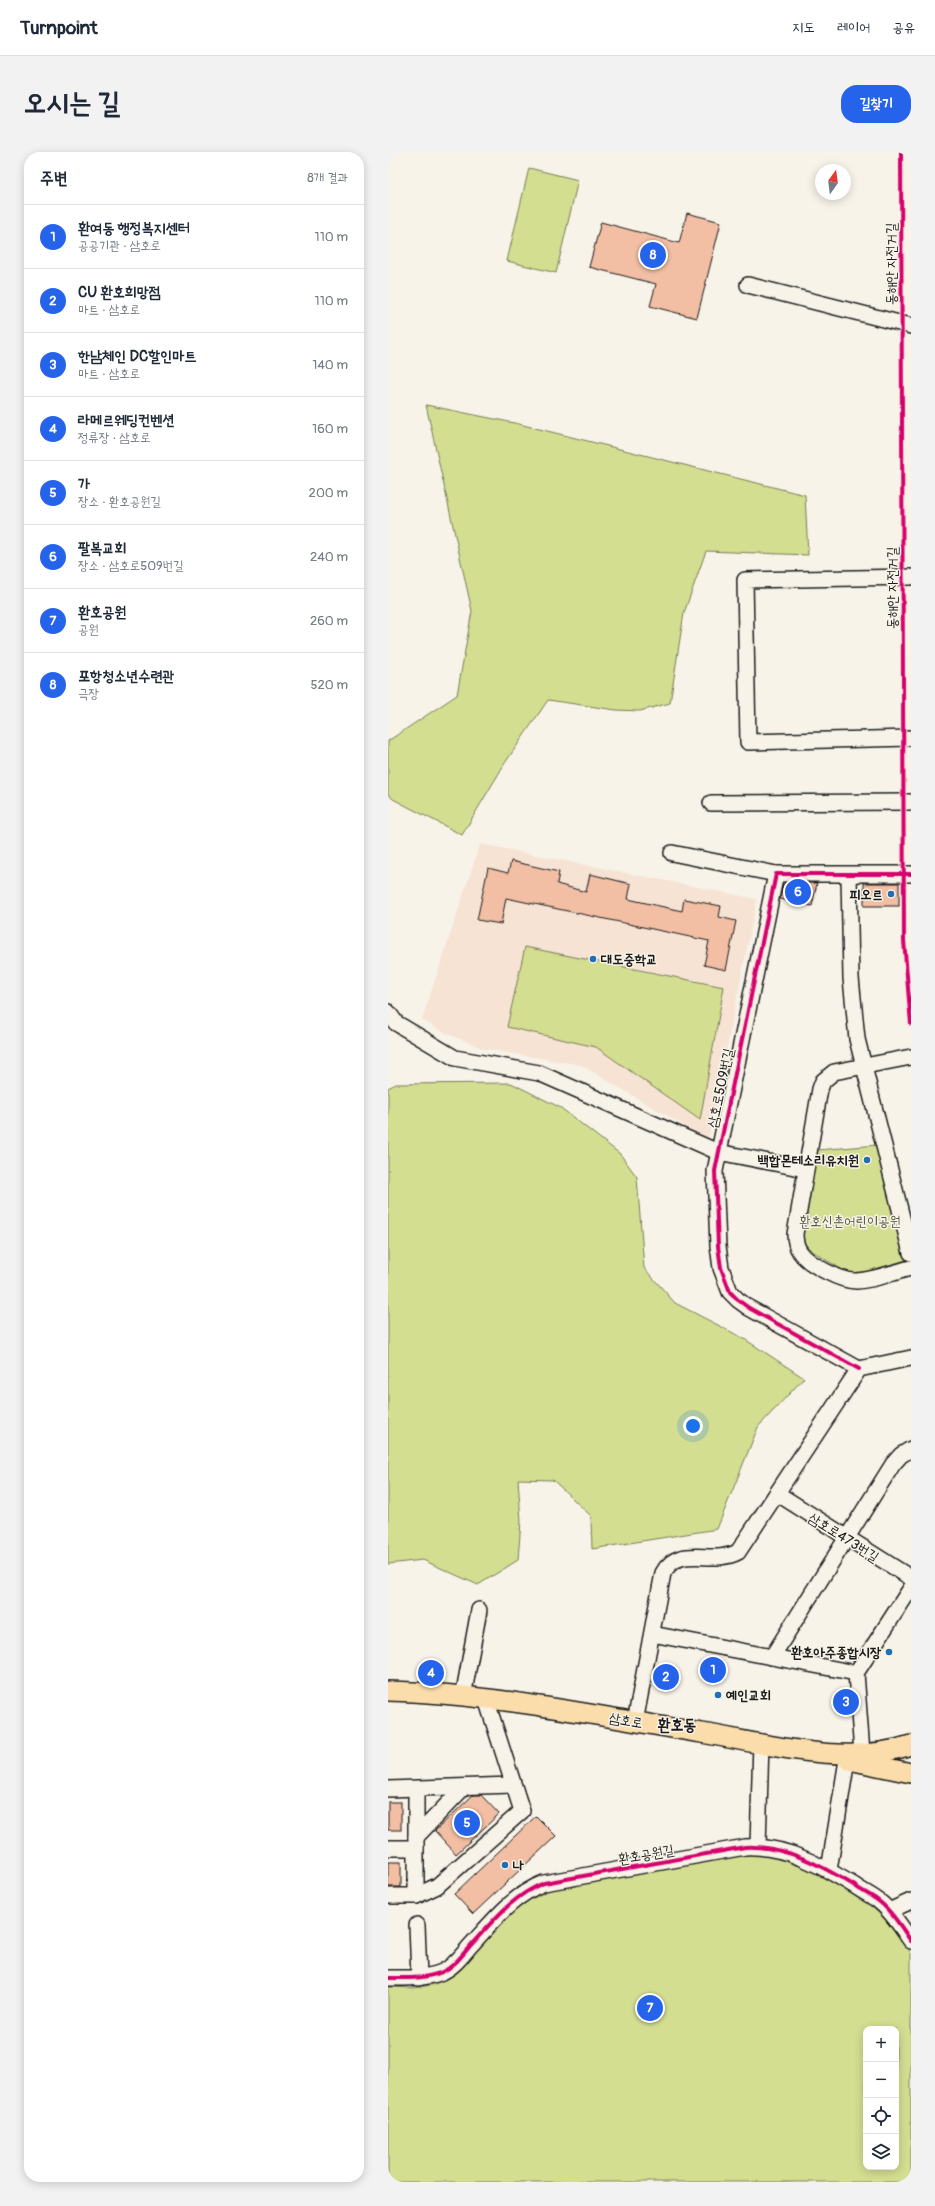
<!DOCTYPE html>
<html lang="ko">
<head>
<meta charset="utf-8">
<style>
	body { margin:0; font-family:Pangolin,"Poor Story",sans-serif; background:#f2f2f3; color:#1f2937 }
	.controls { position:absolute; right:12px; bottom:12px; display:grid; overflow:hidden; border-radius:8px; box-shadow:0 2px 10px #0003 }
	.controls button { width:36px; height:36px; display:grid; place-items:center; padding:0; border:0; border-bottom:1px solid #e0e1e3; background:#fff; color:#1f2937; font:20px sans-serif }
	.compass { position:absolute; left:427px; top:12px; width:36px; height:36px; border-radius:50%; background:#fff; box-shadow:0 2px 10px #0003; rotate:14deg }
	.you { position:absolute; left:305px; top:1274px; width:14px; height:14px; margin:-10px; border:3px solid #fff; border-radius:50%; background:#1a73e8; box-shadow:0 0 0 6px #1a73e833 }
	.badge { display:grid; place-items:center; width:26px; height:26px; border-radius:50%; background:#2563eb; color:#fff; font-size:13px; font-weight:700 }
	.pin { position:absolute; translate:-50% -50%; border:2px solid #fff; box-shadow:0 1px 4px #0006 }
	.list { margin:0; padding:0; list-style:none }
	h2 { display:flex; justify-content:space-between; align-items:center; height:52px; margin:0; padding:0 16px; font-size:17px }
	h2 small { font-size:13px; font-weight:400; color:#747a83 }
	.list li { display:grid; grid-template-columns:26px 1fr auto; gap:12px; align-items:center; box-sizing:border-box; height:64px; padding:0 16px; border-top:1px solid #e0e1e3 }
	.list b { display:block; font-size:15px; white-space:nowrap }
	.list p { margin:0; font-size:13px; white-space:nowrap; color:#747a83 }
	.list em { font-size:13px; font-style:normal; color:#747a83 }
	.icon { flex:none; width:22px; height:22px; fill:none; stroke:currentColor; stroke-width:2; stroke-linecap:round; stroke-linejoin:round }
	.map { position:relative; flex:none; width:523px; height:2030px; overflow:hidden; border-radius:16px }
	header { display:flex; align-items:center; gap:24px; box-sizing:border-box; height:56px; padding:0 20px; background:#fff; border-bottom:1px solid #e0e1e3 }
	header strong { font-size:19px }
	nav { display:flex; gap:22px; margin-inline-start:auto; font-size:14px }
	.intro { display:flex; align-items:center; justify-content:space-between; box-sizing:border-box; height:96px; padding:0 24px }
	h1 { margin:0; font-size:28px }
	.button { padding:10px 18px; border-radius:16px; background:#2563eb; color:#fff; font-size:14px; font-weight:700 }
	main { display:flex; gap:24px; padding:0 24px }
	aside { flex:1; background:#fff; border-radius:16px; box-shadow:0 2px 10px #0003 }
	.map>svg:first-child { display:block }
	.built { fill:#f6e3d4 }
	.green { fill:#d3de91; stroke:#787d56; fill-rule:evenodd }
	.building { fill:#f2bea4; stroke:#1c1c1c }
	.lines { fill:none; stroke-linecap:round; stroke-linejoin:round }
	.minor-casing { stroke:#1c1c1c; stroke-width:18 }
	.major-casing { stroke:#1c1c1c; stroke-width:22 }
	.minor { stroke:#f7f3e8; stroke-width:15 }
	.major { stroke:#faddab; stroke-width:19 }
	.cycleway-casing { stroke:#f7f3e8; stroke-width:6 }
	.cycleway { stroke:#d6006c; stroke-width:4 }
	.poi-dot { fill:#1f6fb2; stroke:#f7f3e8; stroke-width:1.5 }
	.labels { text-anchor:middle; stroke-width:3; stroke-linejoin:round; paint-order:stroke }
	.street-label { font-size:14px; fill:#1c1c1c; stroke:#f7f3e8 }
	.poi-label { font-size:14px; font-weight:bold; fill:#1c1c1c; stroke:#f7f3e8; text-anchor:end }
	.park-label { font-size:14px; fill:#53563f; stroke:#f7f3e8 }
	.quarter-label { font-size:16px; font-weight:bold; fill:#1c1c1c; stroke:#f7f3e8 }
</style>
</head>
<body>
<header>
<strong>Turnpoint</strong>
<nav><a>지도</a><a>레이어</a><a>공유</a></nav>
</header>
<div class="intro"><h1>오시는 길</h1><a class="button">길찾기</a></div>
<main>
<aside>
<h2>주변<small>8개 결과</small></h2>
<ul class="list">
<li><span class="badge">1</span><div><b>환여동 행정복지센터</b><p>공공기관 · 삼호로</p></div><em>110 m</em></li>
<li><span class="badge">2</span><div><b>CU 환호희망점</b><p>마트 · 삼호로</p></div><em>110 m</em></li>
<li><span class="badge">3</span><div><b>한남체인 DC할인마트</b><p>마트 · 삼호로</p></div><em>140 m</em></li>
<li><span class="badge">4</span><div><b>라메르웨딩컨벤션</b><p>정류장 · 삼호로</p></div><em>160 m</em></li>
<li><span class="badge">5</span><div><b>가</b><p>장소 · 환호공원길</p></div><em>200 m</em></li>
<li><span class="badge">6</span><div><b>팔복교회</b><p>장소 · 삼호로509번길</p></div><em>240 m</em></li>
<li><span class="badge">7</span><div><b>환호공원</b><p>공원</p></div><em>260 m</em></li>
<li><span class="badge">8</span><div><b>포항청소년수련관</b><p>극장</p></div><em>520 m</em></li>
</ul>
</aside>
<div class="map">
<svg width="523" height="2030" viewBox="0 0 523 2030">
	<rect width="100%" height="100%" fill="#f7f3e8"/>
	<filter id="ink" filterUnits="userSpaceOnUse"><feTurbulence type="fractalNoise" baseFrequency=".025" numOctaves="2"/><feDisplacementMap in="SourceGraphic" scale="8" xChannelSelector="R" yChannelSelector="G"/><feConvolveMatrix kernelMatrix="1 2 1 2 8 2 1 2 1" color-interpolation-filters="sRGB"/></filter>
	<g filter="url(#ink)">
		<path class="built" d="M92,692L369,747L320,988L193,913L97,897L58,881L34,868Z"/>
		<g class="green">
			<path d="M141,16L190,28L168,121L119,109Z"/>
			<path d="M38,253L131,272L417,343L420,403L318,399L296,461L282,551L252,559L228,558L160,548L117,611L74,683L5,647L0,642V589L69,543L84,459Z"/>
			<path d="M137,795L336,835L312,968L208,895L119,875Z"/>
			<path d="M123,931L173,956L232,1002L249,1025L256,1116L287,1151L355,1186L416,1226L370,1275L329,1377L204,1397L203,1364L165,1328L130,1327L133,1369L130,1408L90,1433L35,1408L0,1412V936L8,932Z"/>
			<path d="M490,993L518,1108L471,1122L456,1119L424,1099L416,1091L415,1082L429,998Z"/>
			<path d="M363,1702L389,1705L415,1714L477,1749L501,1770L523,1801V2030H0V1835L27,1836L48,1832L68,1821L124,1759L156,1738ZM478,1877H508V2015H478Z"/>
		</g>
		<g class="building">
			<path d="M299,61L333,70L309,166L262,154L268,132L201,115L213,70L291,91Z"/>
			<path d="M123,709L171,720L169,732L198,740L202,722L243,732L240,747L294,759L296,747L333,754L331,765L348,769L338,818L316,813L321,789L118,746L113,772L89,768L100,716L120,721Z"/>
			<path d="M397,731H429L424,754L392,747L395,733Z"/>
			<rect x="476" y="731" width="35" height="23"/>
			<path d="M85,1643H93L111,1662L68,1702L47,1679Z"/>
			<rect x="0" y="1650" width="13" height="28"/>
			<path d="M148,1664L168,1684L85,1762L66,1742Z"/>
			<rect x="0" y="1710" width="13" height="25"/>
		</g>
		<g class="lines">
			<g class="minor-casing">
				<g id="minor">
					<path d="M360,133L523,174"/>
					<path d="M523,425L357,428L360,590L523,586"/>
					<path d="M323,651L523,650"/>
					<path d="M284,701L388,722"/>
					<path d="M461,723L463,826L469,887L523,1101"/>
					<path d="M0,860L8,871L67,906L151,921L330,1000L417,1017"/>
					<path d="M523,905L446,920L435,929L432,937L407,1082C407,1089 408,1094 412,1100C420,1112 454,1130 469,1129C487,1128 506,1120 523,1116"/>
					<path d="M471,1217L361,1156L350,1148L342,1140L333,1116L330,1094L327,1019L388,722H523"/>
					<path d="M390,1342L523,1426"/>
					<path d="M264,1482L468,1521L523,1436"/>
					<path d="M384,1505L505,1312L513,1303L523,1297"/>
					<path d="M468,1521L474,1601"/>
					<path d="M75,1545L91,1458"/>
					<path d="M247,1570L275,1421C291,1391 324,1414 350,1400L471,1217L523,1206"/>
					<path d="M0,1637L125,1633"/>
					<path d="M28,1637V1744"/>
					<path d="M28,1685L76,1635"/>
					<path d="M370,1694L373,1590"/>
					<path d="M0,1696H28"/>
					<path d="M441,1718L459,1608"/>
					<path d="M0,1744H28L49,1734L134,1659L98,1547"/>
					<path d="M501,1759L523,1749"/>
					<path d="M29,1773L31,1826"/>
					<path d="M0,1826C18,1826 37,1827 54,1820C66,1815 74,1803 83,1793C105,1769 125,1743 156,1731L357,1695C397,1693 434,1714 467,1734C475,1740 485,1744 493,1751C505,1761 514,1776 523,1789"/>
				</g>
			</g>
			<g class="major-casing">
				<g id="major">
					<path d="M0,1539C106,1542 210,1564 314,1581C380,1592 457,1615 523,1593"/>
					<path d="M461,1608L523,1621"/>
				</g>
			</g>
			<use href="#minor" class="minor"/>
			<use href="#major" class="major"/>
			<g class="cycleway-casing">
				<g id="cycleway">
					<path d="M513,0L516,788L523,872"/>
					<path d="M471,1217L361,1156L350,1148L342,1140L333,1116L330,1094L327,1019L388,722H523"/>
					<path d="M0,1826C18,1826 37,1827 54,1820C66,1815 74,1803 83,1793C105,1769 125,1743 156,1731L357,1695C397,1693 434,1714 467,1734C475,1740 485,1744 493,1751C505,1761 514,1776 523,1789"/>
				</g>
			</g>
			<use href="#cycleway" class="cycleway"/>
		</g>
	</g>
	<g class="poi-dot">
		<circle cx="503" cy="742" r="4"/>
		<circle cx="205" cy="807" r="4"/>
		<circle cx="479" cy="1008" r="4"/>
		<circle cx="501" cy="1500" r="4"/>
		<circle cx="330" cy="1543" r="4"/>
		<circle cx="117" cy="1713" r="4"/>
	</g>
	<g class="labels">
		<g class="street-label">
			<text transform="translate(503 112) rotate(-90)" y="5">동해안 자전거길</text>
			<text transform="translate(504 436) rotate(-90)" y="5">동해안 자전거길</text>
			<text transform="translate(332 936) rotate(-78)" y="5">삼호로509번길</text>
			<text transform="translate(456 1385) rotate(32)" y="5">삼호로473번길</text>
			<text transform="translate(238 1568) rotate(10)" y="5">삼호로</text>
			<text transform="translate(258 1702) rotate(-10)" y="5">환호공원길</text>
		</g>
		<g class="poi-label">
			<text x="495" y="747">피오르</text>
			<text x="213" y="812" text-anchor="start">대도중학교</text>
			<text x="471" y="1013">백합몬테소리유치원</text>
			<text x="493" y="1505">환호아주종합시장</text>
			<text x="338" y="1548" text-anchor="start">예인교회</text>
			<text x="125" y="1718" text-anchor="start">나</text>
		</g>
		<g class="park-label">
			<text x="462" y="1074">환호신촌어린이공원</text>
		</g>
		<g class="quarter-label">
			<text x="289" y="1578">환호동</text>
		</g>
	</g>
</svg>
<div class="controls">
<button>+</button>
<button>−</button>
<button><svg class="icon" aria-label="locate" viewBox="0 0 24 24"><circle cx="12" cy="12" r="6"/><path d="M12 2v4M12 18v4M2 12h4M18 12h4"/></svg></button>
<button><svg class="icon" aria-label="layers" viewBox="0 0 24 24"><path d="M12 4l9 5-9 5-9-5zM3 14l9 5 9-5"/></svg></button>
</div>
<svg class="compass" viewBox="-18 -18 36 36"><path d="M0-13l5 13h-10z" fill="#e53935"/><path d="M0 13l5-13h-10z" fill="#747a83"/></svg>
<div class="you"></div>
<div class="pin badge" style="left:325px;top:1518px">1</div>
<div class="pin badge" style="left:278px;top:1525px">2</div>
<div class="pin badge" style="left:458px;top:1550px">3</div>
<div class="pin badge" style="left:43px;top:1521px">4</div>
<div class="pin badge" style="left:79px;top:1671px">5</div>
<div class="pin badge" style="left:410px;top:740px">6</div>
<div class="pin badge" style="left:262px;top:1856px">7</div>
<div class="pin badge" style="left:265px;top:103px">8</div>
</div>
</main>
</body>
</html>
